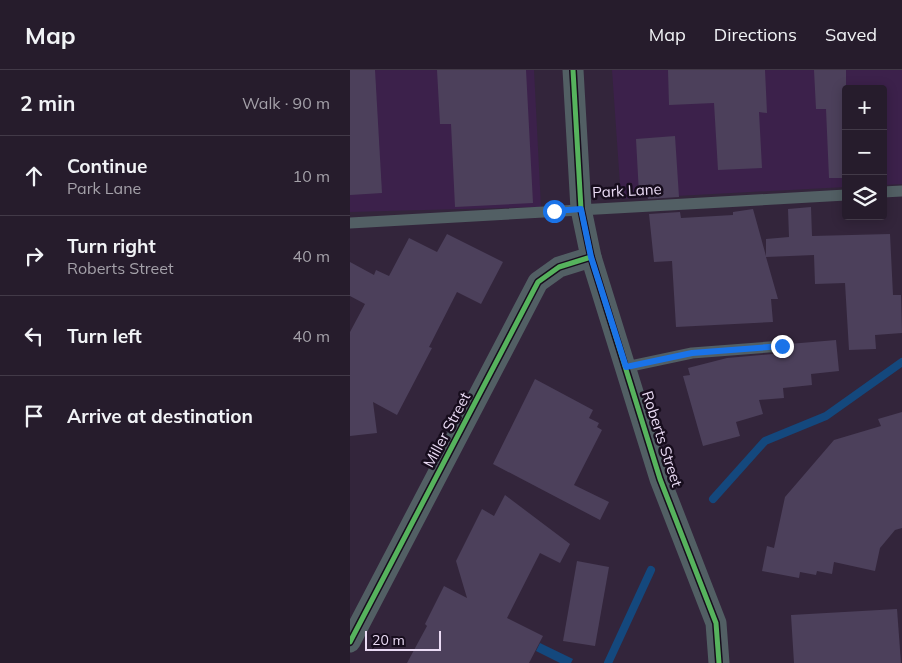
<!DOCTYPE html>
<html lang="en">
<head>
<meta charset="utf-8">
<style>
	body { margin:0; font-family:Mulish,sans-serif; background:#2e2534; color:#f1f3f6 }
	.controls { position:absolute; right:15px; top:15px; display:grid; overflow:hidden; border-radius:5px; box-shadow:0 2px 12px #0003 }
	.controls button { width:45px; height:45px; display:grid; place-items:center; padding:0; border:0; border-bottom:1px solid #423a48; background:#261c2c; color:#f1f3f6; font:25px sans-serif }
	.scale { position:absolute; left:15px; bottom:12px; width:76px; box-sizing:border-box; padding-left:5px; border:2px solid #eadbf4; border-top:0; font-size:14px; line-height:18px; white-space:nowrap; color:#eadbf4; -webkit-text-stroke:4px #170d1d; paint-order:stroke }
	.stop { position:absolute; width:15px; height:15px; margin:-11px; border:4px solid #1a73e8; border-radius:50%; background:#fff }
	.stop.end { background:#1a73e8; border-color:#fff; box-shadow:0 1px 5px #0008 }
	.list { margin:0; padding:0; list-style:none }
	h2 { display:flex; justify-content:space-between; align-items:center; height:65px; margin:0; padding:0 20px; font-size:21px }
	h2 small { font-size:16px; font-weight:400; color:#a4a1a9 }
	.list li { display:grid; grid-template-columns:32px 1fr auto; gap:15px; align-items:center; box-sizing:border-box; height:80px; padding:0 20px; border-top:1px solid #423a48 }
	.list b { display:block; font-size:19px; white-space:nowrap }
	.list p { margin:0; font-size:16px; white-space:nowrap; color:#a4a1a9 }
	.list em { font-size:16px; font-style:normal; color:#a4a1a9 }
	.icon { flex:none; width:28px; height:28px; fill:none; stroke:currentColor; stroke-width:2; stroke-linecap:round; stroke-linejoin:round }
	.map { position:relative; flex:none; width:552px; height:593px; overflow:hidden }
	header { display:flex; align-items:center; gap:30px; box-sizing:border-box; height:70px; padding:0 25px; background:#261c2c; border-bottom:1px solid #423a48 }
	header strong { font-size:24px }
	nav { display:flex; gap:28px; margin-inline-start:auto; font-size:18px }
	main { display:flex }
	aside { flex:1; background:#261c2c }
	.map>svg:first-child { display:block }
	.built { fill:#3c214b }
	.water { fill:#14487d }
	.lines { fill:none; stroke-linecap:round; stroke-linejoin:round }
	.stream { stroke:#14487d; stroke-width:8 }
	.building { fill:#4c405b }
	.lane { stroke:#525f64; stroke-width:11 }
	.street { stroke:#525f64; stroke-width:21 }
	.cycleway-casing { stroke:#170d1d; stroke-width:8 }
	.cycleway { stroke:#56b35d; stroke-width:5 }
	.route { stroke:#1a73e8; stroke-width:6 }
	.labels { text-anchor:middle; stroke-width:5; stroke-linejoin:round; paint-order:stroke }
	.street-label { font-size:15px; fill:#eadbf4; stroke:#170d1d }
</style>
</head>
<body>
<header>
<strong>Map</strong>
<nav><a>Map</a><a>Directions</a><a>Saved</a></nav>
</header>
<main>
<aside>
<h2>2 min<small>Walk · 90 m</small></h2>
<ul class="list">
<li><svg class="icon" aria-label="ahead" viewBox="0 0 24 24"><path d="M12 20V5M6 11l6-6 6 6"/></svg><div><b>Continue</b><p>Park Lane</p></div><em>10 m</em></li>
<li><svg class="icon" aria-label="right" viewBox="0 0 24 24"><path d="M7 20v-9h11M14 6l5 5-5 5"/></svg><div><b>Turn right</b><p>Roberts Street</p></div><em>40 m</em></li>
<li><svg class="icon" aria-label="left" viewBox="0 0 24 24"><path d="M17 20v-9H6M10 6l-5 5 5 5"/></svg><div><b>Turn left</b></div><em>40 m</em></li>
<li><svg class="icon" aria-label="arrive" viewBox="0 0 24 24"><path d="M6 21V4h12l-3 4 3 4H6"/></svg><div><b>Arrive at destination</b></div></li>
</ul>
</aside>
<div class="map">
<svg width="552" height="593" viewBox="0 0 552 593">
	<rect width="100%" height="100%" fill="#33253b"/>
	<g class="built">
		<path d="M0,0H184L191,137L0,142Z"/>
		<path d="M262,0H552V114L533,115V19H496V117L271,129Z"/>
	</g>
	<path class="water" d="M190,573L223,589L221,593H210L186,581Z"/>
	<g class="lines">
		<g class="stream">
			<path d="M363,429L415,371L476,346L552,292"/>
			<path d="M258,593L301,500"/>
		</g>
	</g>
	<g class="building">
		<path d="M0,0H25L32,123L0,125Z"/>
		<path d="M87,0H176L183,133L105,137L101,54H90Z"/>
		<path d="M318,0H415L417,43L409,42L412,98L368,100L364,33L319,35Z"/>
		<path d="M464,0H496V108H479L476,39H466Z"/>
		<path d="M325,66L329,127L298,129L297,123L289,124L286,69Z"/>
		<path d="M461,137L462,166L540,164L543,225H551L552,263L525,265L526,279L499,280L495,213L465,214L464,185L416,187L428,229H421L423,252L326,257L322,191L304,192L299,144L330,142L331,148L383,145V142L403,139L416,186V169L439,167L438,139Z"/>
		<path d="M97,164L153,192L131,234L107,222L79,277L82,278L47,345L23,332L27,363L0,366V262L15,234L0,226V192L24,205L26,200L39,206L59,168L87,182Z"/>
		<path d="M486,270L489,301L461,304L462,315L433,318L434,328L409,330L413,344L386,352L390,366L353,376L333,306L340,305L338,298L377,288L433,283L438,280L439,274Z"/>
		<path d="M185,309L243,340L239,348L249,353L247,357L252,360L224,415L259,432L250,450L143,394Z"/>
		<path d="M552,342V458L545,460L530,478L525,501L484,492L482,504L467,501L466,505L450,502L449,508L412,501L417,476L424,478L435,427L484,370L531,356L528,349Z"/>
		<path d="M155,425L220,474L210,493L190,483L157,548L193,566L179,593H57L77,556L75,554L94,516L117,528L106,491L132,439L144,446Z"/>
		<path d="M227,491L259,497L245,576L213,571Z"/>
		<path d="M547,539L551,593H444L441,545Z"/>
	</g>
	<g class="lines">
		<g class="lane">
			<path d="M533,122L552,121"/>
			<path d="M0,153L496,125"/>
			<path d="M276,297L342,283L432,276"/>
		</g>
		<g class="street">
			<path d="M223,0L231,139L241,187L310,409L366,553L369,593"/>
			<path d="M0,572L188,212L209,197L241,187"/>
		</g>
		<g class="cycleway-casing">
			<g id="cycleway">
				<path d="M223,0L231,139L241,187L310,409L366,553L369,593"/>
				<path d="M0,572L188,212L209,197L241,187"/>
			</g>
		</g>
		<use href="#cycleway" class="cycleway"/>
	</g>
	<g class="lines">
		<path class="route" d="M204,141L231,139L241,187L276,297L342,283L432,276"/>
	</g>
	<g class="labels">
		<g class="street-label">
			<text transform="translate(277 121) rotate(-3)" y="5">Park Lane</text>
			<text transform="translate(97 360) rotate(-62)" y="5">Miller Street</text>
			<text transform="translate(312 369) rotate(72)" y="5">Roberts Street</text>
		</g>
	</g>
</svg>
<div class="controls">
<button>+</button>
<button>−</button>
<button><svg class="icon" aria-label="layers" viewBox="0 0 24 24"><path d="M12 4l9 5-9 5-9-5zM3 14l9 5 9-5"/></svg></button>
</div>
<div class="scale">20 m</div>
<div class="stop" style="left:204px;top:141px"></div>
<div class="stop end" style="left:432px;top:276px"></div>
</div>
</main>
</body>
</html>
